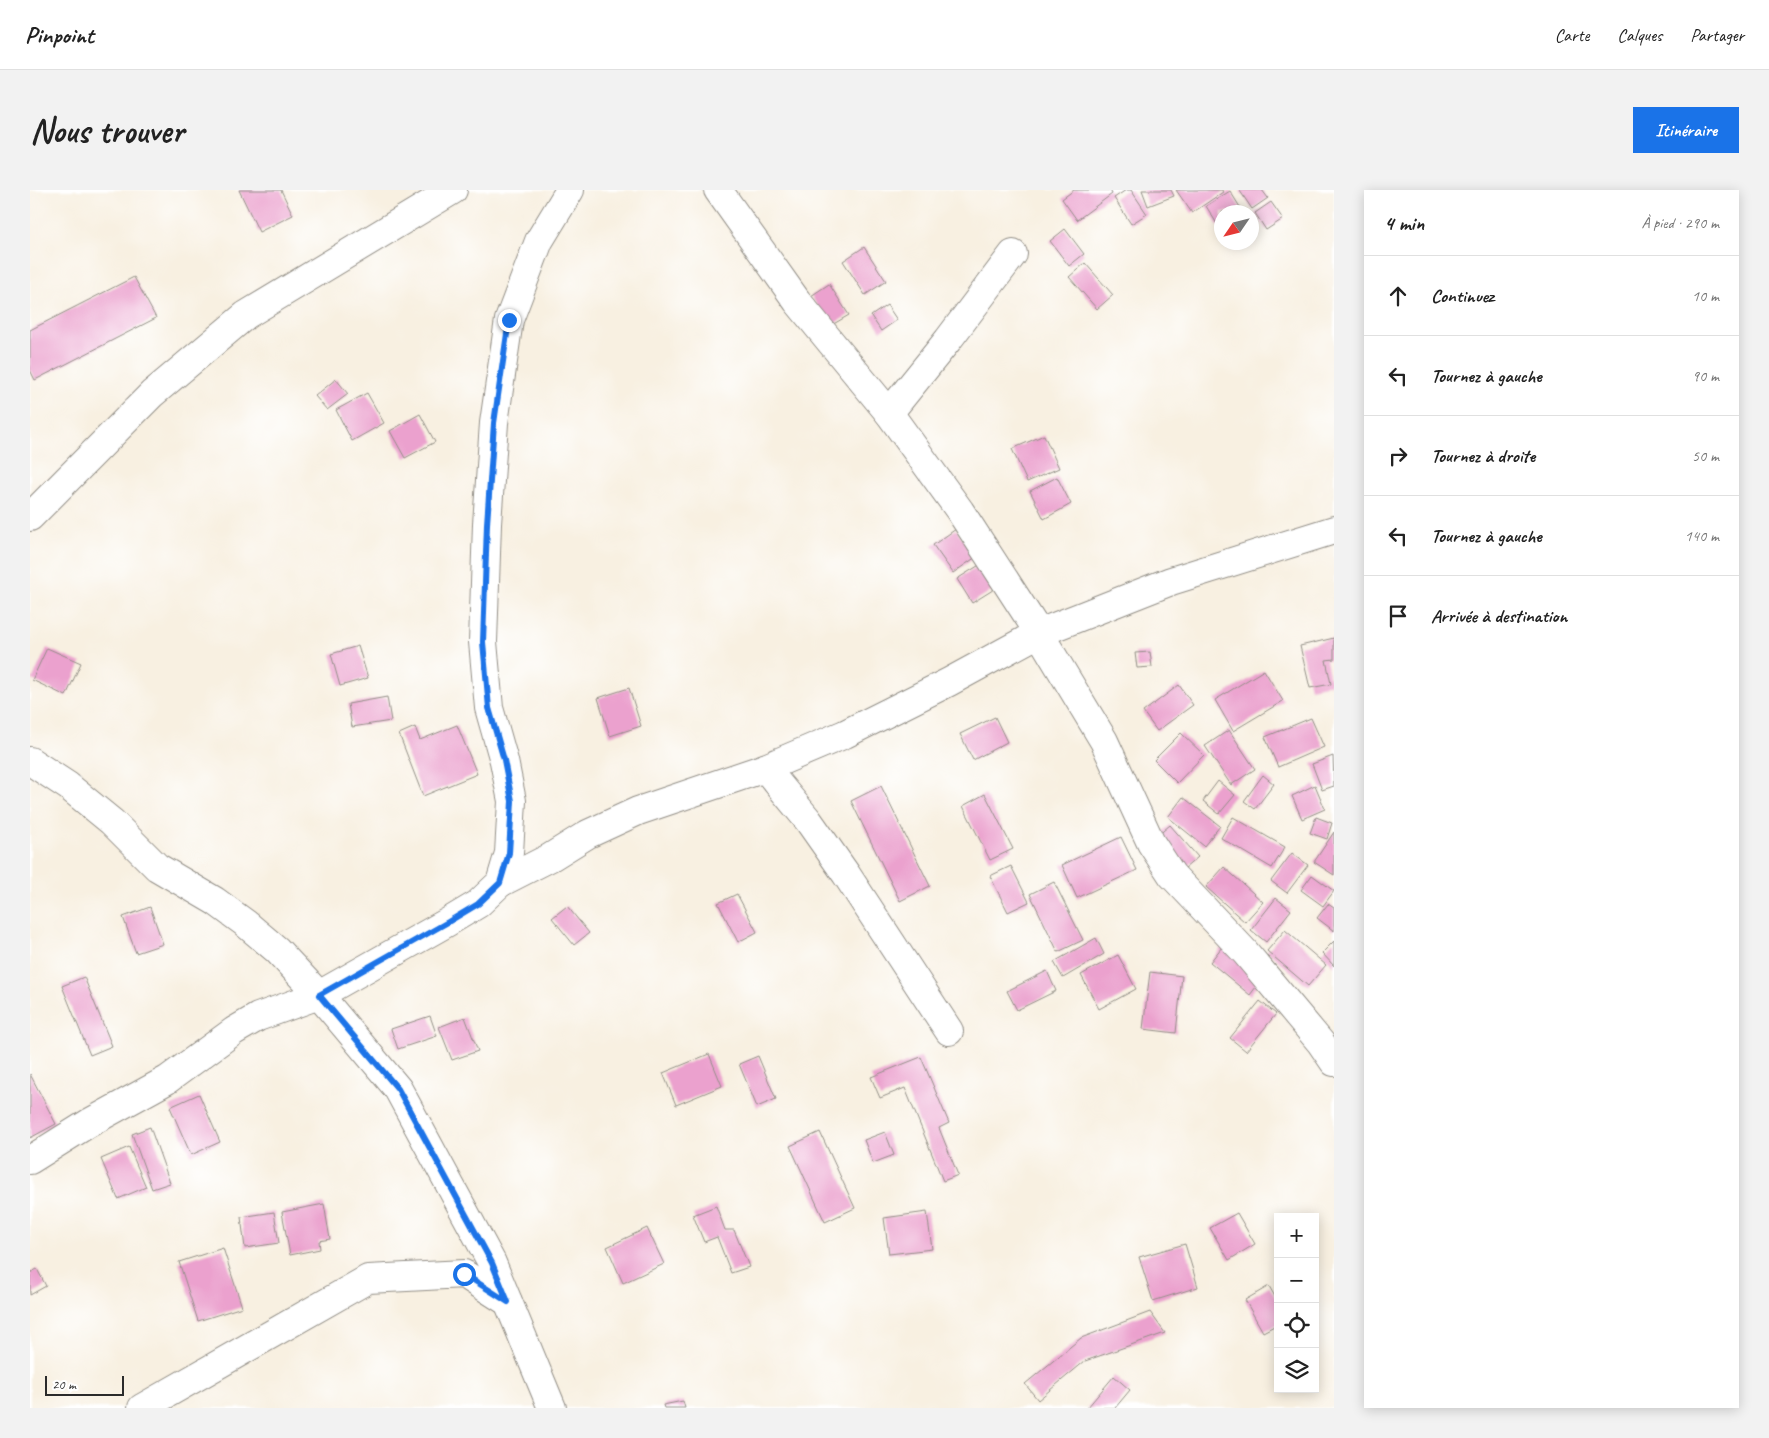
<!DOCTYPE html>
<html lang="fr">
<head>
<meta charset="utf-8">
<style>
	body { margin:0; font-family:Caveat,sans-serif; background:#f2f2f2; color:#222 }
	.controls { position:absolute; right:15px; bottom:15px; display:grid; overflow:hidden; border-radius:0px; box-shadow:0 2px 12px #0003 }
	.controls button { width:45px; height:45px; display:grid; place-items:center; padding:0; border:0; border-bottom:1px solid #e0e0e0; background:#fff; color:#222; font:25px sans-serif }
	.compass { position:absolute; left:1184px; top:15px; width:45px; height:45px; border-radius:50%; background:#fff; box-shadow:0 2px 12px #0003; rotate:235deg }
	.scale { position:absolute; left:15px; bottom:12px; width:79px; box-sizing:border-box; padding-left:5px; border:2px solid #2b2b2b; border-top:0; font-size:14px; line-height:18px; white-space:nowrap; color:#2b2b2b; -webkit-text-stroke:4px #fff; paint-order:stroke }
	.stop { position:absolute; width:15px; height:15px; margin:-11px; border:4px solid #1a73e8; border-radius:50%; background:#fff }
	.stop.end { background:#1a73e8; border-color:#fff; box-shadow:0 1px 5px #0008 }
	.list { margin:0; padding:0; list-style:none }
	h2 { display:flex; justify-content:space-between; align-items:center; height:65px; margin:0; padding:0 20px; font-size:21px }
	h2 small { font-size:16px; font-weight:400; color:#767676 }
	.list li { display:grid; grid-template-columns:32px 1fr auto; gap:15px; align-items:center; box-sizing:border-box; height:80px; padding:0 20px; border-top:1px solid #e0e0e0 }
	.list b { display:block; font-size:19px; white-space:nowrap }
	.list em { font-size:16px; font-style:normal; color:#767676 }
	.icon { flex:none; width:28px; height:28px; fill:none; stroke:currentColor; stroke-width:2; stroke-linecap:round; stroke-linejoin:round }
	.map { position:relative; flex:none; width:1304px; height:1218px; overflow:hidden; border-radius:0px }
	header { display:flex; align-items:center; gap:30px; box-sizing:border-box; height:70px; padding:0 25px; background:#fff; border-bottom:1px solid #e0e0e0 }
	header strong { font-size:24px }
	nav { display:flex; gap:28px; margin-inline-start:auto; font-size:18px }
	.intro { display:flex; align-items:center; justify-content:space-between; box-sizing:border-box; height:120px; padding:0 30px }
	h1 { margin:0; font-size:35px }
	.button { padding:12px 22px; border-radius:0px; background:#1a73e8; color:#fff; font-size:18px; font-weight:700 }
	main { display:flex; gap:30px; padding:0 30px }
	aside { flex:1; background:#fff; border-radius:0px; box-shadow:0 2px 12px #0003 }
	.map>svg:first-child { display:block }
	.building { fill:#eba1ce }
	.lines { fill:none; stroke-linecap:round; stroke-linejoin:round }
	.minor-casing { stroke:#928e86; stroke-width:30 }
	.minor { stroke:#fff; stroke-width:28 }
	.route { stroke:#1a73e8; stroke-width:6 }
</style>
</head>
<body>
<header>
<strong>Pinpoint</strong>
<nav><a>Carte</a><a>Calques</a><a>Partager</a></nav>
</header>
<div class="intro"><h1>Nous trouver</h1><a class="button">Itinéraire</a></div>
<main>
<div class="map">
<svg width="1304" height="1218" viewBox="0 0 1304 1218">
	<rect width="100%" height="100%" fill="#fff"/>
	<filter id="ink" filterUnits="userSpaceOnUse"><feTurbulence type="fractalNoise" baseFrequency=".02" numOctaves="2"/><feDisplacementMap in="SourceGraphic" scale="10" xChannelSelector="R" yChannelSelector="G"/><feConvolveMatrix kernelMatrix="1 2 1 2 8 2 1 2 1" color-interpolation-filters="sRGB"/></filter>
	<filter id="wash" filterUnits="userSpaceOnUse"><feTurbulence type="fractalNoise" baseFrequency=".0096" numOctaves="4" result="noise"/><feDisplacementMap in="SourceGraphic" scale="20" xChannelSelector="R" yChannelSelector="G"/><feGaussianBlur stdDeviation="1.12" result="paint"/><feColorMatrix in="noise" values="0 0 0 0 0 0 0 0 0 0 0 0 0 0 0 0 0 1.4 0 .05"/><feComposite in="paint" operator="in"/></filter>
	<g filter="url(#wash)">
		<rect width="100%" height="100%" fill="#f8f0e1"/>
		<g id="blocks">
			<g class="building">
				<path d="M209,0H251L263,25L229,42Z"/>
				<path d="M1044,0H1080L1082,4L1047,30L1032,9Z"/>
				<path d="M1096,0H1101L1117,24L1101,34L1084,8Z"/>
				<path d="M1112,0H1141L1144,6L1118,16Z"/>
				<path d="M1146,0H1192L1193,2L1162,23Z"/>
				<path d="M1212,0H1232L1238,8L1222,19L1210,1Z"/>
				<path d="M1200,1L1213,22H1192V42L1176,16Z"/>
				<path d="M1241,12L1253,29L1236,40L1225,23Z"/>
				<path d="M1035,39L1054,64L1039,76L1020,51Z"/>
				<path d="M834,57L856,91L835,105L813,71Z"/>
				<path d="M1055,73L1083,105L1067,119L1039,87Z"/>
				<path d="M104,87L126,128L5,190L0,180V140Z"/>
				<path d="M799,94L819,125L800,136L781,106Z"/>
				<path d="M857,115L867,130L851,141L841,126Z"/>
				<path d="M306,189L318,204L297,220L285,206Z"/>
				<path d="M337,203L354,233L322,251L306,220Z"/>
				<path d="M390,224L405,252L375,268L360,241Z"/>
				<path d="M1014,245L1029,278L997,292L982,259Z"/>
				<path d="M1027,287L1041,314L1014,329L1000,301Z"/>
				<path d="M926,339L946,367L923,383L903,355Z"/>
				<path d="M951,374L966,398L942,413L927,389Z"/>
				<path d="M1304,448V469L1296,470L1301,494L1280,498L1270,456Z"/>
				<path d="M328,456L338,488L310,496L301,464Z"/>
				<path d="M17,458L51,473L36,506L2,490Z"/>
				<path d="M1120,462L1122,477L1107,478L1105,463Z"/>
				<path d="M1234,480L1253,511L1203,541L1185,510Z"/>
				<path d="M1149,495L1163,515L1127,541L1113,522Z"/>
				<path d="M599,498L611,536L580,546L568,508Z"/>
				<path d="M357,507L361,531L322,537L318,514Z"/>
				<path d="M965,527L977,552L943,570L930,544Z"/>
				<path d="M1281,528L1294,557L1248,577L1235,547Z"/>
				<path d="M427,535L447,584L393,606L369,544L385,537L390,550Z"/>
				<path d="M1199,540L1225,579L1201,595L1175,556Z"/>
				<path d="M1151,543L1174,565L1147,593L1124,570Z"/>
				<path d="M1303,566L1304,596L1292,600L1282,574Z"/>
				<path d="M1233,585L1244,594L1225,619L1214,611Z"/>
				<path d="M1188,591L1205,605L1189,624L1173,611Z"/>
				<path d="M1285,595L1295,619L1272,629L1262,606Z"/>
				<path d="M851,596L900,696L870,711L821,611Z"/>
				<path d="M955,604L983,659L960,670L933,616Z"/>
				<path d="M1153,607L1190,636L1174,656L1138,627Z"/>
				<path d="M1203,627L1255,657L1242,678L1191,648Z"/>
				<path d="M1286,627L1302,633L1297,649L1280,643Z"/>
				<path d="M1140,635L1168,667L1154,679L1126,647Z"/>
				<path d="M1304,642V685L1284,672Z"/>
				<path d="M1091,647L1107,680L1047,708L1032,675Z"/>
				<path d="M1262,663L1278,675L1257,703L1241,691Z"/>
				<path d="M981,676L999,712L978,722L960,686Z"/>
				<path d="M1194,677L1233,712L1215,732L1176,697Z"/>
				<path d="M1282,685L1304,701L1293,716L1271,700Z"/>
				<path d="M1024,692L1053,750L1028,762L1000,704Z"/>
				<path d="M707,704L727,742L708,752L688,713Z"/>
				<path d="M1246,708L1261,720L1236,752L1221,740Z"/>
				<path d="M1298,714L1304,718V741L1287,728Z"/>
				<path d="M537,716L559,743L544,755L522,728Z"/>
				<path d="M120,717L133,754L106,763L93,727Z"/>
				<path d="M1255,740L1296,775L1278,796L1237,761Z"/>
				<path d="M1066,748L1074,764L1033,788L1024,772Z"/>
				<path d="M1304,751V776L1292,763Z"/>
				<path d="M1192,757L1232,789L1220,805L1180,772Z"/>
				<path d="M1088,765L1106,799L1069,819L1051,785Z"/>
				<path d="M1017,781L1026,801L987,820L977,801Z"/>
				<path d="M1120,782L1152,786L1146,843L1113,839Z"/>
				<path d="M54,787L82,856L60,865L32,796Z"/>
				<path d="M1230,811L1246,824L1216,861L1200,848Z"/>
				<path d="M400,826L407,846L368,859L361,839Z"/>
				<path d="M435,827L448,861L422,870L409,837Z"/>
				<path d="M679,864L692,896L646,915L633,883Z"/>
				<path d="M728,866L746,909L727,917L709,874Z"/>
				<path d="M891,867L919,933L909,938L928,985L913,991L875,898L850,908L841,887Z"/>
				<path d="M0,884L26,934L0,948Z"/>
				<path d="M169,904L190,952L161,965L140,917Z"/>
				<path d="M120,937L140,993L122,999L102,944Z"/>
				<path d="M790,942L825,1018L795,1032L760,956Z"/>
				<path d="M855,942L864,965L843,973L834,950Z"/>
				<path d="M99,957L116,997L88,1009L71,969Z"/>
				<path d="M294,1014L300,1049L289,1051L290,1059L260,1065L252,1022Z"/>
				<path d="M686,1016L695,1040H704L719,1077L701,1083L687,1047L674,1052L663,1025Z"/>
				<path d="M244,1022L249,1053L215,1058L211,1027Z"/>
				<path d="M897,1022L902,1059L859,1064L854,1028Z"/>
				<path d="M1207,1023L1225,1054L1199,1070L1180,1038Z"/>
				<path d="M617,1038L634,1074L593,1093L577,1057Z"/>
				<path d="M1155,1054L1168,1097L1123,1111L1109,1067Z"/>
				<path d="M193,1058L212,1117L168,1131L149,1072Z"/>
				<path d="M7,1079L16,1096L0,1105V1083Z"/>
				<path d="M1239,1096L1248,1112V1134L1233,1142L1215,1110Z"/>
				<path d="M1120,1122L1135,1143L1055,1171L1008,1210L995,1194L1051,1148Z"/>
				<path d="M1084,1186L1100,1200L1085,1218H1057Z"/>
				<path d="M653,1211L655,1218H634L633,1215Z"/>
			</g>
		</g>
	</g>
	<g filter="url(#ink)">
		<use href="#blocks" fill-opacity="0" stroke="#928e86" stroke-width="1"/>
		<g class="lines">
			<g class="minor-casing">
				<g id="minor">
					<path d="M688,0L767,111L859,223L930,321L1009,443L1074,551L1121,653L1142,685L1215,762L1291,853L1304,872"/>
					<path d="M859,223L918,150L983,64"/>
					<path d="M0,327L122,204L216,125L423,0"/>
					<path d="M0,571L38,596L82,632L127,677L185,711L215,733L247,760L289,805L368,899L462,1073L522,1218"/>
					<path d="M735,578L778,630L816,684L919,841"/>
					<path d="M470,693L521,667L558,644L608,621L735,578L815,544L919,492L1009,443L1141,391L1304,340"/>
					<path d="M0,970L59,933L137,890L204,841L228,827L289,805L418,732L448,714L470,693L479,663L482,611L474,571L459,518L453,452L457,334L464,233L479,130L509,51L540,0"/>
					<path d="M112,1218L338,1089L434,1084L478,1112"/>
				</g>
			</g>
			<use href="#minor" class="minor"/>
		</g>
	</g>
	<g class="lines" filter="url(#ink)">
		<path class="route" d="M434,1084L478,1112L462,1073L368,899L289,805L418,732L448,714L470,693L479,663L482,611L474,570L459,518L453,452L457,334L464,233L479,130"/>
	</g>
</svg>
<div class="controls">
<button>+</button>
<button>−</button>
<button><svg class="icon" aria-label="locate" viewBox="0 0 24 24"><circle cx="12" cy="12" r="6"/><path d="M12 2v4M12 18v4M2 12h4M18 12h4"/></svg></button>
<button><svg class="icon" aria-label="layers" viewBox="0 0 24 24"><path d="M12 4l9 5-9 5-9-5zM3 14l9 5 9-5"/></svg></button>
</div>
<svg class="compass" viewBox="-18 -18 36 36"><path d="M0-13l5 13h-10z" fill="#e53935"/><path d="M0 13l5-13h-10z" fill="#767676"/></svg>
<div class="scale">20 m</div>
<div class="stop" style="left:434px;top:1084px"></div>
<div class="stop end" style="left:479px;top:130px"></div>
</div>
<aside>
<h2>4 min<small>À pied · 290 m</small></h2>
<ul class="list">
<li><svg class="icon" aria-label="ahead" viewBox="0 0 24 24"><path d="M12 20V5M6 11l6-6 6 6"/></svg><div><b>Continuez</b></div><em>10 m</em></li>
<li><svg class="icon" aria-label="left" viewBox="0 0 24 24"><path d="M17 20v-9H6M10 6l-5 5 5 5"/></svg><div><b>Tournez à gauche</b></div><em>90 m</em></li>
<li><svg class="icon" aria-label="right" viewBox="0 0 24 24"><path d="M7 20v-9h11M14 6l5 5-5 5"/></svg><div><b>Tournez à droite</b></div><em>50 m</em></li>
<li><svg class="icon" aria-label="left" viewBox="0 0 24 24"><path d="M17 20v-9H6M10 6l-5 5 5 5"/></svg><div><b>Tournez à gauche</b></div><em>140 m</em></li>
<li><svg class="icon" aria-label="arrive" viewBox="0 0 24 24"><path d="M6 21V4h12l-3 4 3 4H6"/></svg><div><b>Arrivée à destination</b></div></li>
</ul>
</aside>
</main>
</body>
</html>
